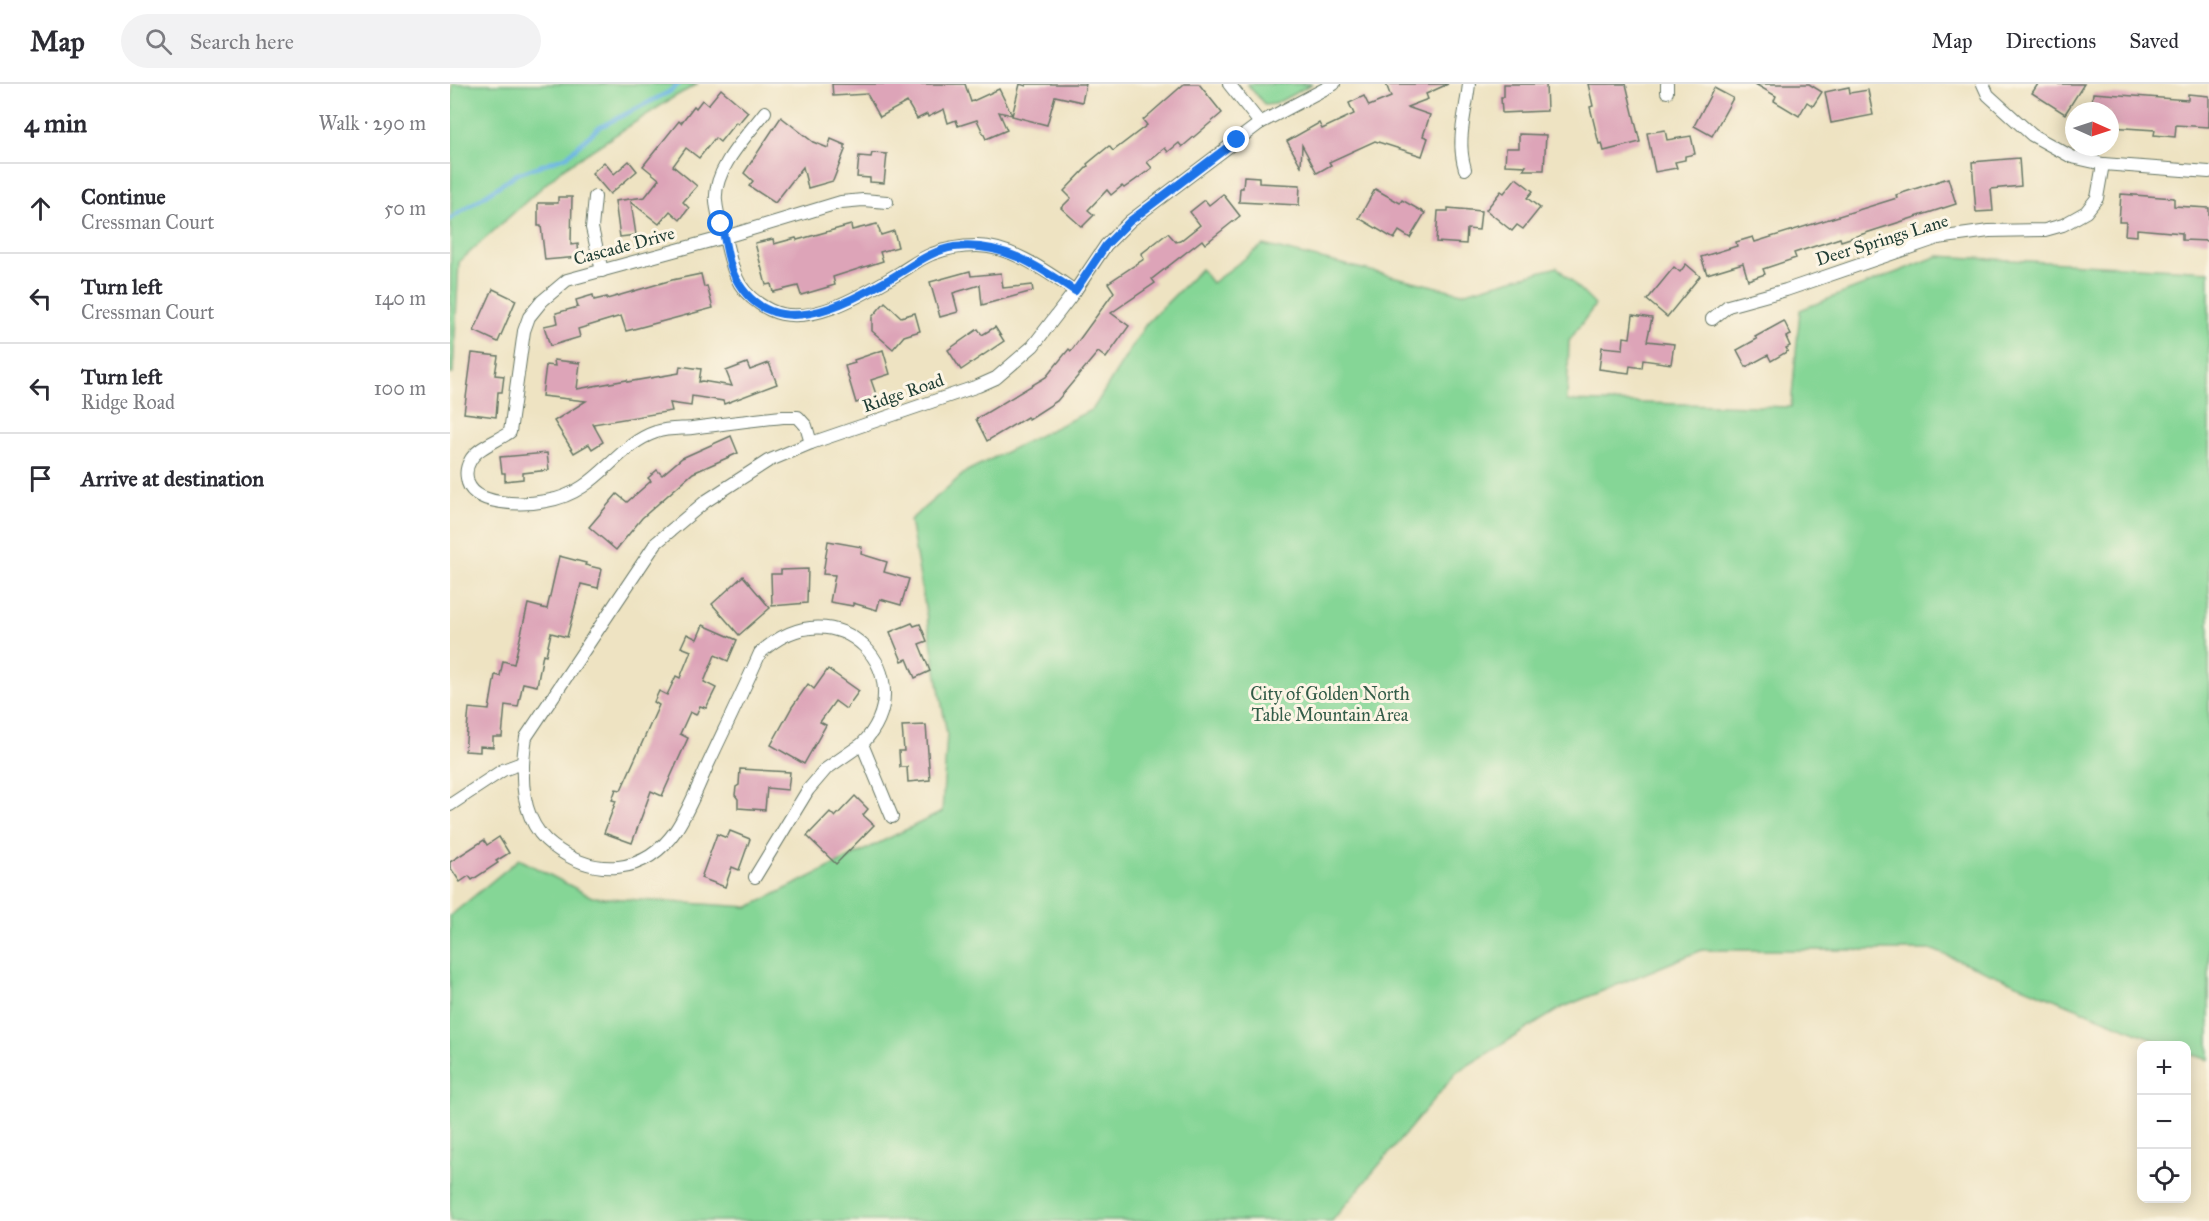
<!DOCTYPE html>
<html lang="en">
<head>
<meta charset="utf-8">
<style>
	body { margin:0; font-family:"IM FELL Great Primer",serif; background:#f2f2f3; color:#2b2b33 }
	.controls { position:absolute; right:18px; bottom:18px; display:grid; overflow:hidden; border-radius:12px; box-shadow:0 3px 15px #0003 }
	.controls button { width:54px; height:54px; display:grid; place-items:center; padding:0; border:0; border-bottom:2px solid #e1e1e2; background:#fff; color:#2b2b33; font:30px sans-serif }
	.compass { position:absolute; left:1615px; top:18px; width:54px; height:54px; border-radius:50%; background:#fff; box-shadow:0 3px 15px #0003; rotate:93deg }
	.stop { position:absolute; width:18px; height:18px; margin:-14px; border:4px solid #1a73e8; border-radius:50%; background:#fff }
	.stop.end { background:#1a73e8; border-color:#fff; box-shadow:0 2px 6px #0008 }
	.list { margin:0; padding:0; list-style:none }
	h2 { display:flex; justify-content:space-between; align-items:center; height:78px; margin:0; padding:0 24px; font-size:26px }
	h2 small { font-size:20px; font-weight:400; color:#7c7c81 }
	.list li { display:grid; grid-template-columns:39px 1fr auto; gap:18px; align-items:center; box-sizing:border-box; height:90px; padding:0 24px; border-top:2px solid #e1e1e2 }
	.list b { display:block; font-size:22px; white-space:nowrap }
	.list p { margin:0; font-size:20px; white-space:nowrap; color:#7c7c81 }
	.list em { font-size:20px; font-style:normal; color:#7c7c81 }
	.icon { flex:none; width:33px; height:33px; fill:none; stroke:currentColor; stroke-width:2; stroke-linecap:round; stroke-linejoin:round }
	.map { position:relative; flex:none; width:1759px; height:1137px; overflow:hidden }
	header { display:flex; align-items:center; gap:36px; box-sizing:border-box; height:84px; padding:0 30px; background:#fff; border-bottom:2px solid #e1e1e2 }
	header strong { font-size:28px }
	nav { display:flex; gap:33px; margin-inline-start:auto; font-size:21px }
	.search { width:420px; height:54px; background:#f2f2f3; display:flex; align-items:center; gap:15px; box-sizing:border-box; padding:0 21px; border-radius:33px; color:#7c7c81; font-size:22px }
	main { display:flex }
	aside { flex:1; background:#fff }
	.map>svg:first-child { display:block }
	.green { fill:#85d696; stroke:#528a65; stroke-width:1.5 }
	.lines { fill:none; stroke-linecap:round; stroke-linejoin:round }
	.stream { stroke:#6db6e5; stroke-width:4.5 }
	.building { fill:#dda4b8 }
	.minor-casing { stroke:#677766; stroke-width:14 }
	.minor { stroke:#fff; stroke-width:12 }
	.route { stroke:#1a73e8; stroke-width:8 }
	.labels { text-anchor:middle; stroke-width:6; stroke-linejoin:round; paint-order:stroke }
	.street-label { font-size:18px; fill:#1f3d34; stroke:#fcf5e5 }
	.park-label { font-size:18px; fill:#335c48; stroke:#fcf5e5 }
</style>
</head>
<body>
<header>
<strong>Map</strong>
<div class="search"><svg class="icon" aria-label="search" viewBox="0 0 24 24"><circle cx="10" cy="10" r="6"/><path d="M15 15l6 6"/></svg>Search here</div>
<nav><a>Map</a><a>Directions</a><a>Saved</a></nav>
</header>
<main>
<aside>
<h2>4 min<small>Walk · 290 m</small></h2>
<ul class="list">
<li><svg class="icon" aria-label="ahead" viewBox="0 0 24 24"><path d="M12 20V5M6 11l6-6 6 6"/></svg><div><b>Continue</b><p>Cressman Court</p></div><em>50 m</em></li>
<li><svg class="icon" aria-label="left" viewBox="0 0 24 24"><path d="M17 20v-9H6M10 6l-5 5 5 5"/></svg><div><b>Turn left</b><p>Cressman Court</p></div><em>140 m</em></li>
<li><svg class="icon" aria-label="left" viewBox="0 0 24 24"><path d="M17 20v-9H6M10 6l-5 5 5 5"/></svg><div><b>Turn left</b><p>Ridge Road</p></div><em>100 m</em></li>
<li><svg class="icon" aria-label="arrive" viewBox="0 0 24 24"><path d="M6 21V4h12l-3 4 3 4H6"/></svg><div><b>Arrive at destination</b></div></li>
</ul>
</aside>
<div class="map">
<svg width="1759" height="1137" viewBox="0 0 1759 1137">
	<rect width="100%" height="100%" fill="#fcf5e5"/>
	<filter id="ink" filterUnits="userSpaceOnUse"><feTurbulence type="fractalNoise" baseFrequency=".0167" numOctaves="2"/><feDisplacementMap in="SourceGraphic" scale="12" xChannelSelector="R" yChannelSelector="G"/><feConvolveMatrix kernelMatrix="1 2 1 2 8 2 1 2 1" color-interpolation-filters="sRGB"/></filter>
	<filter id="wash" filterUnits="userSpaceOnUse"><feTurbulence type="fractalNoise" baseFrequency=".008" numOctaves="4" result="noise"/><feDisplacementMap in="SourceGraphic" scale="24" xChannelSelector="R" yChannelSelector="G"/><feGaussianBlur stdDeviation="1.35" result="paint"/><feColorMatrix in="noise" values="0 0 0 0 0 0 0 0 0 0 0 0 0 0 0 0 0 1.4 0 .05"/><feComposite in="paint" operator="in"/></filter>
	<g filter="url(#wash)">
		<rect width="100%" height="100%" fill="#eee3c2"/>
		<g class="green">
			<path d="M2,0H248L224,13L111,86L9,178L3,290H0Z"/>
			<path d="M797,0H862L825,20L815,21Z"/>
			<path d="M813,161L1012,209L1107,183L1145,221L1119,257L1117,317L1341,323L1350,226L1488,172L1759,187V976L1737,969L1736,962L1718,961L1483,866H1252L1111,924L1007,988L882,1137H0V832L69,775L142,813L299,823L492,728L497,650L460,436L517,387L643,325L696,240L751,185L762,199Z"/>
		</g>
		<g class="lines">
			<path class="stream" d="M0,135L67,90L117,72L148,44L219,8L229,0"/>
		</g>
		<g id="blocks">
			<g class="building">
				<path d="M382,0H515L521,18L549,5L562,31L549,28L557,46L536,55L527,36L508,42L506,36L498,39L494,25L478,33L477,30L467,35L457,18L430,33L417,10L383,12Z"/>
				<path d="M570,0L576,2V0H636L632,18L605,12L597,41L562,32Z"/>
				<path d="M734,0H749L772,29L732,63L729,59L718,68L715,64L697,78L702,84L674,104L672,102L661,111L657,106L638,126L644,131L632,143L611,124L621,114L614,107L638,82L637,80L659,62L663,67L697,41L693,36Z"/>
				<path d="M936,0H998L976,10L978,15L957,23L980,31L973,52L978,54L972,72L925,57L879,78L881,81L867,89L852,61L851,82L837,57L869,39L872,45L904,30L899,19L914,12L919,22L941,13Z"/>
				<path d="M1054,0H1096L1097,27L1052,29L1051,13H1054Z"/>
				<path d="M1138,0H1176L1190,58L1154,67L1152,59L1149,60L1140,23L1143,22Z"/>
				<path d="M1305,0H1359L1372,8L1363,22L1357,18L1349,32L1324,17L1326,12Z"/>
				<path d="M1588,0H1634L1615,30L1582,9Z"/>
				<path d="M1399,3L1400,9L1418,6L1423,31L1381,39L1375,8Z"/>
				<path d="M1264,4L1283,14L1262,52L1244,42Z"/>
				<path d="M271,5L298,28L288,40L286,38L270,58L265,54L249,74L236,64L223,82L247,102L233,118L239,124L230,136L220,127L209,140L181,118L186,151L170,153L165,117L195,113L209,95L193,82L229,37L231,39L244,22L246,24L252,16L258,21Z"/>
				<path d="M1643,9L1738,16V10L1759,12V43L1726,41L1725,53L1704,51L1705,46L1660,43V27H1641Z"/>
				<path d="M331,33L363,58L378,64L381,55L395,61V66L383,97L358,104L353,83L325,119L299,102L303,97L294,89Z"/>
				<path d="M1215,46L1217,56L1241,52L1245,70L1235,72V76L1225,78L1227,84L1205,88L1197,49Z"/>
				<path d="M1069,50L1096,51L1094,86H1073L1076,82L1055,81L1056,64H1069Z"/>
				<path d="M422,69L437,70L434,99L420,98V94L407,93L409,72L421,73Z"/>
				<path d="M1569,74L1571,102L1541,105L1543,127L1526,128L1522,78Z"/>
				<path d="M179,77L187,87L160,110L142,89L154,78L164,90Z"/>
				<path d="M794,92L809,93V99L850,101L849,121L789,118L790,104H793Z"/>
				<path d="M1066,94L1083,107L1077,114L1090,124L1073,145L1067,141L1062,147L1036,126L1051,107L1054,109Z"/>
				<path d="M1498,94L1506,120L1391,157L1390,154L1344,169L1346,174L1313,185L1315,190L1298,196L1293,179L1257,190L1251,173L1287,162L1286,158L1303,153L1305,158L1447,114L1446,111Z"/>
				<path d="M925,105L950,119L952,116L975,129L960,154L949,147L944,155L909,134Z"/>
				<path d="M773,110L790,132L755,160L752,156L702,195L705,199L661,229L679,242L656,274L648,268L607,317L579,335L577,333L537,357L526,335L596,293L619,265L621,267L664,208L658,199L694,175L691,170L718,149L726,158L730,157L750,141L740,128L755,116L759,121Z"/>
				<path d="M1671,110L1724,114V122L1759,124V157L1732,156V149L1687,145V152L1675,151L1676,138H1669Z"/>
				<path d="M108,113H122L121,161L128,160L129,173L95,176L91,142H88V119H108Z"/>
				<path d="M998,124L1031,127L1029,146L1017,145L1016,160L986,158L988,127H998Z"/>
				<path d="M427,140L431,151L444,147L448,163L430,168L433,177L383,193L385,201L351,211L348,202L323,208L321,200L316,201L305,159L323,155L324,160L346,154L347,156L401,141L402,146Z"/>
				<path d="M1236,180L1250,192L1217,233L1197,216L1224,183L1230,188Z"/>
				<path d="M520,187L521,192L551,189L553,204L582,201L583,207L532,221L530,201L503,209L508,228L490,233L480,198Z"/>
				<path d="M251,190L254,203L257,202L263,224L176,247L171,232L128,245L130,253L100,262L94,242L108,239L106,229L128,223L126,216L143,211L144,216L157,213V215L222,196Z"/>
				<path d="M43,205L66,216L48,258L24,247Z"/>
				<path d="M435,218L451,233L465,229L470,247L454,252L443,265L422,247V233Z"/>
				<path d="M1183,231L1202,234L1197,257L1224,260L1221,280L1193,276L1192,284L1180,282L1179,289L1149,285L1152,263L1173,265L1174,253L1180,254Z"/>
				<path d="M1334,237L1341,251L1336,253L1340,262L1336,264L1338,267L1321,277L1318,271L1296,283L1287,266L1307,255L1305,253Z"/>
				<path d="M545,243L554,257L511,286L498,266L528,245L532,251Z"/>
				<path d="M433,266L440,290L421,296L427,313L406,319L395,282L405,279L404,276Z"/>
				<path d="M22,269L48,272L45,291L54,292L52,308H48L46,333L14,329Z"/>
				<path d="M104,276L130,279L127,305L177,296V298L229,289L230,282L251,285L249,298L252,297L282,302L276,287L297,279L300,286L319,279L327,300L274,320L273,317L242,312L241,322L220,319L222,327L143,340L153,358L142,365L139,360L124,369L104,337L136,317L92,312L96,281L105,282Z"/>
				<path d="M281,352L288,369L243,389L192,434L166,466L139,443L167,410L177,418L201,397L198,394L207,386L212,391L232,374Z"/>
				<path d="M97,369L99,386L73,389V395L55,397V389H52L50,373Z"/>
				<path d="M378,457L412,463L411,470L437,478L434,488L459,495L451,521L430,515L427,526L403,519V522L380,518L385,491L373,490Z"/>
				<path d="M109,472L136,479L135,481L152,485L148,504L131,500L117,553L101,549L96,571L93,570L87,602L73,599L68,623L55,621L52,653H43V663L30,662V668L15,667L19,624L39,626L45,591L50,592L53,577L64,580L78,520L97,525Z"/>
				<path d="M358,485L357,519L322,522L321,490H331V486Z"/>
				<path d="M293,492L320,524L289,551L262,520Z"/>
				<path d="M462,539L464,542L470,540L477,557L469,560L480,587L465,594L457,575L452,577L440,548Z"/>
				<path d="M253,541L287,556L278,577L265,571L254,598L266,604L256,624L250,622L246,631L240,628L230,650L238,654L212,712L201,707L182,759L154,749L166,717L162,716L166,705L171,706L209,621L204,618L209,607L217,611L226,592L230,594L241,567L231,563L237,550L247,555Z"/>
				<path d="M378,585L409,607L396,625L385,617L370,638L376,641L354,680L321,661L342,623L358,600L364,605Z"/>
				<path d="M476,641L480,696L458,698L457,683H450L449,667H454L452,642Z"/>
				<path d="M290,685L340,688L338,706L317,704L315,726L288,724V715L285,711L286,703L289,701Z"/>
				<path d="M405,712L418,725L413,731L424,741L386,780L357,752L380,728L385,733Z"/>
				<path d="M280,747L300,755L289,786L282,783L275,803L251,794L267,750L277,754Z"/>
				<path d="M49,753L59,769L46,777L48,779L22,796L19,792L10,798L0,783V778L34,756L37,761Z"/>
			</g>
		</g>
	</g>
	<g filter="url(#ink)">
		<use href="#blocks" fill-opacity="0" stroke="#677766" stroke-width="1.5"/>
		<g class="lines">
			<g class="minor-casing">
				<g id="minor">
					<path d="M779,0L810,39"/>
					<path d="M1217,0V8"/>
					<path d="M1533,0L1538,11L1582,51L1622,73L1653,80L1759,88"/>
					<path d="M315,28C297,52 263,85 266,117C267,132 273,147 277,162C284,193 290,211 320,226C360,245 417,208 451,188C461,182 471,174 482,170C497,164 511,162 527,162C562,162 597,188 625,207"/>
					<path d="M1015,85C1006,56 1016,29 1019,0"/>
					<path d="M145,113L142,144L152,187"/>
					<path d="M1262,235L1278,222L1336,206L1488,154L1539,147L1595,146L1613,141L1636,128L1647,114L1653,80"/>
					<path d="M361,359L356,342L348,333H333C302,336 272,340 242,344C231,345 217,344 206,348C164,362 148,409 96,417C75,421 20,423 17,394C16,389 17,382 20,377C27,363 48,357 60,348L74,247L79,233L92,217L117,196L275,153L391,118L413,116L437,118"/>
					<path d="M0,721L53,686L72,679"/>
					<path d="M442,733L412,660C476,593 388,497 310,569C294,605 277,640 260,676C249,699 240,725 226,746C195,791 145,794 103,762C69,737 70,690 76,653L206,459L256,417L318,377L361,359L528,302L546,294L583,262L625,207L656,161L680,137L810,39L884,0"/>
					<path d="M305,793L358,706L376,685L412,660"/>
				</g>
			</g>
			<use href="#minor" class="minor"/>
		</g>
	</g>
	<g class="lines" filter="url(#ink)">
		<path class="route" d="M271,140C276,157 277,178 285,193C321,262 394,221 443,193C462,182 482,166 504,163C551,157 588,182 625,207L656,161L680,137L787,56"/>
	</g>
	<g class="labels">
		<g class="street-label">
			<text transform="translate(1432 156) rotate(-17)" y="6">Deer Springs Lane</text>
			<text transform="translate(174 162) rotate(-15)" y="6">Cascade Drive</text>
			<text transform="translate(453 309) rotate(-19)" y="6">Ridge Road</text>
		</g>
		<g class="park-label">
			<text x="880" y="616">City of Golden North<tspan x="880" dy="21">Table Mountain Area</tspan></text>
		</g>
	</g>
</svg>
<div class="controls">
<button>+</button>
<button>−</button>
<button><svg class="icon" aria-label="locate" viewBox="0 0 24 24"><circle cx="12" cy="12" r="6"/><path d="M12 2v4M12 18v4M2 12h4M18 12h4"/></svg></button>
</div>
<svg class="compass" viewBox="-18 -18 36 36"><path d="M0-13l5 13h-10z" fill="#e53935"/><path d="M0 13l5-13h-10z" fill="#7c7c81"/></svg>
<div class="stop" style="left:271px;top:140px"></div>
<div class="stop end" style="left:787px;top:56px"></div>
</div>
</main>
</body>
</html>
